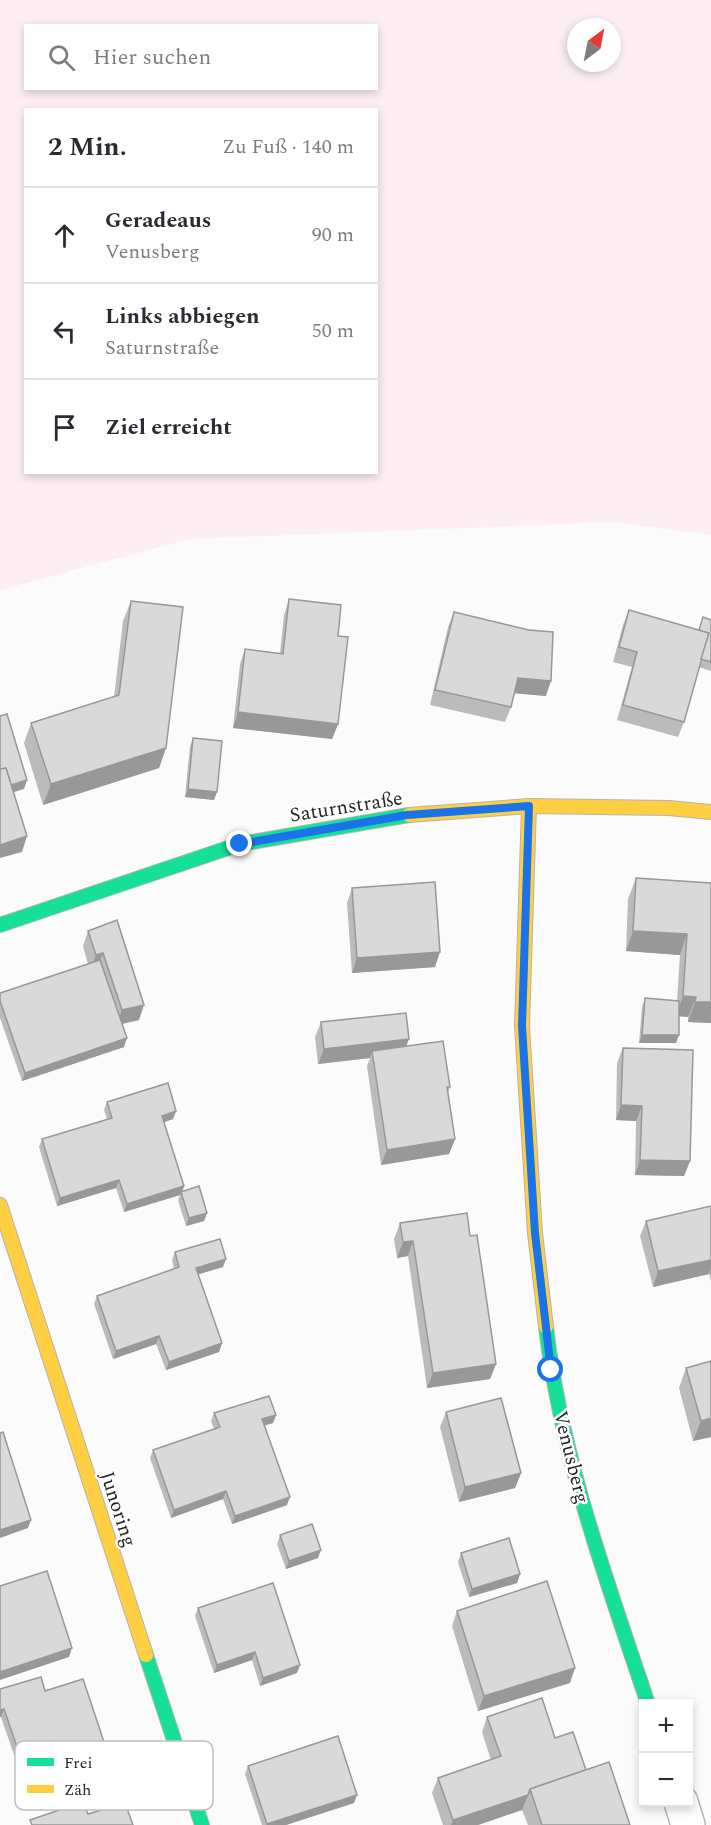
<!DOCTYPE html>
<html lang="de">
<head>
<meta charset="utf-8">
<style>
	body { margin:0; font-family:Spectral,serif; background:#f7f7f7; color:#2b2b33 }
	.controls { position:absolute; right:18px; bottom:18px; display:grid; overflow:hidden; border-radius:0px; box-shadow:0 3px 9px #0003 }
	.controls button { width:54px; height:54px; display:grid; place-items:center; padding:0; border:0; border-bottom:2px solid #e1e1e2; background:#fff; color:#2b2b33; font:30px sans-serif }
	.compass { position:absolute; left:567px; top:18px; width:54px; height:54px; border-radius:50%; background:#fff; box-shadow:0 3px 9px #0003; rotate:32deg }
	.stop { position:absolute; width:18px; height:18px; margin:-14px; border:4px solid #1a73e8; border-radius:50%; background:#fff }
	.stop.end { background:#1a73e8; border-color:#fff; box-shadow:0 2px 6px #0008 }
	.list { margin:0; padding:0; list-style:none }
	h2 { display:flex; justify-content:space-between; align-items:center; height:78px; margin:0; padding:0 24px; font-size:26px }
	h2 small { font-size:20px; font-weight:400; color:#7c7c81 }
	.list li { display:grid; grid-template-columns:39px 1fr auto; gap:18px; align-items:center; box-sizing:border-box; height:96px; padding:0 24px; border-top:2px solid #e1e1e2 }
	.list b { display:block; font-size:22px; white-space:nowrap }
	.list p { margin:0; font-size:20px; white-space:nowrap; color:#7c7c81 }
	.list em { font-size:20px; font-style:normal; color:#7c7c81 }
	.icon { flex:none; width:33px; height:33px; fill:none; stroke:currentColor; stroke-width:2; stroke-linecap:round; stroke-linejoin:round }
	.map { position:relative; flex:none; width:711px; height:1825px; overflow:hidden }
	.search { position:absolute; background:#fff; box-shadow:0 3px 9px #0003; left:24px; top:24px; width:354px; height:66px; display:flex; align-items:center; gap:15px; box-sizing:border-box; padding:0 21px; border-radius:0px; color:#7c7c81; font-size:22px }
	.panel { position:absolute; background:#fff; box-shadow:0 3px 9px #0003; left:24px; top:108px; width:354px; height:366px; border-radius:0px }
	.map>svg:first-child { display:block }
	.green { fill:#fdeef3; fill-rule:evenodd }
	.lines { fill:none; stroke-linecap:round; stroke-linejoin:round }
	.street-casing { stroke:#b3b4b3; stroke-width:36 }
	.fast-casing { stroke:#b3b4b3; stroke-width:16 }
	.slow-casing { stroke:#b3b4b3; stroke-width:16 }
	.street { stroke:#fefefe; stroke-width:33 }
	.fast { stroke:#16e098; stroke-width:14 }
	.slow { stroke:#ffcf43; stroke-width:14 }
	.wall { fill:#babbba }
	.shaded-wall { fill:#979897 }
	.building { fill:#d8d9d8; stroke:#979897; stroke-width:1.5 }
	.route { stroke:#1a73e8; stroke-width:8 }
	.labels { text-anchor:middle; stroke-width:5; stroke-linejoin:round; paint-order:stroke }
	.street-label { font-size:20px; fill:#242524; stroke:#fff }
	.key { fill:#fff; stroke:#bdbebd; stroke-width:1.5 }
	.key-label { font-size:16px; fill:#242524 }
</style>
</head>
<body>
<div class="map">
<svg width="711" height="1825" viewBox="0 0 711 1825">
	<rect width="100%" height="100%" fill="#fafbfa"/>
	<path class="green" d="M0,0H711V535L613,522L190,539L0,590ZM26,26H376V88H26ZM576,27H612V63H576ZM26,110H376V472H26Z"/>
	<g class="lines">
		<g class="street-casing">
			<path id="street" d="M681,1802L688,1825"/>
		</g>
		<g class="fast-casing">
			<g id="fast">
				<path d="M0,925L240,844L409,815"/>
				<path d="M546,1327C561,1457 607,1581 648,1704"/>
				<path d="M146,1655L202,1825"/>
			</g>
		</g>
		<g class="slow-casing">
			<g id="slow">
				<path d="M529,806L522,1026L535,1233L546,1327"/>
				<path d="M409,815L529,806L669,808L711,812"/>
				<path d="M0,1205L146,1655"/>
			</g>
		</g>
		<use href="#street" class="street"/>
		<use href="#fast" class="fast"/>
		<use href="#slow" class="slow"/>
	</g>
	<g class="wall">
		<path d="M289,599L338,636V724L332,739L233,728L240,664L245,649L280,653L284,615Z"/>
		<path d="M131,601L166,748L159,768L43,805L24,743L31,723L114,697L123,621Z"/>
		<path d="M629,610L699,630L711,620V671L699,667L684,722L678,737L617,720L632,667L613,662L623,625Z"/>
		<path d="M454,612L546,696L514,693L511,707L505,722L430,705L448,627Z"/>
		<path d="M193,738L214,800L185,797L190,746Z"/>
		<path d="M636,878L711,883V1023L688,1022V1017L679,1016L676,1043H639L642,1007L645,998L677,1001L680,955L626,951L628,899Z"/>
		<path d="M352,888L435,967L352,973L347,903Z"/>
		<path d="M117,920L139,1020L122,1024L124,1047L22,1081L0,1018V993L88,964L83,946L88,931Z"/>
		<path d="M321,1022L406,1046L450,1087L448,1093L455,1139L449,1154L381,1165L367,1066L370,1058L318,1064L315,1037Z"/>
		<path d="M623,1048L690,1161L684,1176L635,1175L636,1121L616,1120L617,1063Z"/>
		<path d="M107,1102L176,1111L173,1119L164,1122L182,1192L207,1213L204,1221L186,1226L178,1200L180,1195L124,1212L116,1188L57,1206L39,1147L42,1139L107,1119L104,1110Z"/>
		<path d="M711,1206V1281L709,1274L653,1287L640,1236L646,1221Z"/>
		<path d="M400,1223L470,1236L496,1364L490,1379L427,1388L408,1256L397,1258L394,1239Z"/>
		<path d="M175,1252L223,1267L198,1274L222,1343L219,1352L166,1370L156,1344L113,1359L94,1304L97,1296L174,1269L172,1260Z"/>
		<path d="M686,1368L711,1437L693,1441L679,1388Z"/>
		<path d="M446,1412L521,1473L515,1488L459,1502L440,1427Z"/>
		<path d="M214,1413L276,1415L273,1423L264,1426L287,1505L232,1524L223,1499L171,1518L150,1458L153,1450L214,1429L211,1421Z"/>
		<path d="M280,1535L318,1558L286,1569L277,1544Z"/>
		<path d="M461,1553L520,1574L517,1583L469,1597L458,1562Z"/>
		<path d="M198,1608L297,1673L260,1686L252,1660L214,1673L195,1616Z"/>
		<path d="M457,1611L570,1683L478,1711L452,1626Z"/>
		<path d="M0,1689L45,1691L110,1778L37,1801L22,1753L14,1755L1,1717Z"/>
		<path d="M487,1717L555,1738L586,1770L630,1825H528L522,1810L478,1825H443L432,1793L438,1778L491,1760L482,1732Z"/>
		<path d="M248,1766L354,1803L286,1825H262L245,1774Z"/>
	</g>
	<g class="shaded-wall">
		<path d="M518,678L551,681L546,696L512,693Z"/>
		<path d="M238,712L338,724L332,739L233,728Z"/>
		<path d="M166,748L159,768L43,805L51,784Z"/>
		<path d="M27,780L24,789L4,795L7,787Z"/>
		<path d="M188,789L217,792L214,800L185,797Z"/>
		<path d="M27,836L22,852L0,858V845Z"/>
		<path d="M633,931L687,934L680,955L626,951Z"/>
		<path d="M440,952L435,967L352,973L357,958Z"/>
		<path d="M103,953L97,968L91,970L96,955Z"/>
		<path d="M683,996L696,997L688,1017L676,1016Z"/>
		<path d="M695,1002H711V1023L688,1022Z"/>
		<path d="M144,1005L139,1020L117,1025L122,1010Z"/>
		<path d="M642,1035H679L676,1043H639Z"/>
		<path d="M127,1038L124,1047L22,1081L25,1073Z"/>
		<path d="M409,1039L403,1055L372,1051L370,1058L318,1064L324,1049Z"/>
		<path d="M621,1105L642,1106L636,1121L616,1120Z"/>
		<path d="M176,1111L173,1119L159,1124L162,1116Z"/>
		<path d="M455,1139L449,1154L381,1165L387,1150Z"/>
		<path d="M640,1160L690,1161L684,1176L635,1175Z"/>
		<path d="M119,1180L116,1188L57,1206L60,1198Z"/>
		<path d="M184,1186L182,1194L181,1192L180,1195L124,1212L127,1204Z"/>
		<path d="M207,1213L204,1221L186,1226L189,1218Z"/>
		<path d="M413,1241L408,1256L397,1258L403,1242Z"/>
		<path d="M226,1259L223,1267L193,1276L196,1268Z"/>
		<path d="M711,1260V1269L709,1274L653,1287L658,1271Z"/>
		<path d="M159,1336L156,1344L113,1359L116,1351Z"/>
		<path d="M222,1343L219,1352L166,1370L169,1362Z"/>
		<path d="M496,1364L490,1379L427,1388L433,1373Z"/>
		<path d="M276,1415L273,1423L259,1427L262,1419Z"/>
		<path d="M711,1418V1437L693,1441L701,1421Z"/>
		<path d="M521,1473L515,1488L459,1502L465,1487Z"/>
		<path d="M226,1491L223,1499L171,1518L174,1510Z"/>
		<path d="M290,1497L287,1505L232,1524L235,1516Z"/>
		<path d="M31,1520L28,1528L0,1538V1530Z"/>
		<path d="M321,1550L318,1558L286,1569L289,1561Z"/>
		<path d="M520,1574L517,1583L469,1597L472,1589Z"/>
		<path d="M72,1648L69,1657L0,1680V1672Z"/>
		<path d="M255,1652L252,1660L214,1673L217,1665Z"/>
		<path d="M300,1665L297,1673L260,1686L263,1678Z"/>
		<path d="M575,1668L570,1683L478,1711L484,1696Z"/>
		<path d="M4,1709L1,1717H0V1710Z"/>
		<path d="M24,1745L22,1753L14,1755L17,1747Z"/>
		<path d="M113,1769L110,1778L37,1801L40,1793Z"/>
		<path d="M357,1795L354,1803L286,1825H267V1824Z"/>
		<path d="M528,1795L522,1810L478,1825H451L453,1820Z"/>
	</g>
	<g class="building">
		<path d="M289,599L341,605L338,636L348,637L338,724L238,712L245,649L283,654Z"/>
		<path d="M131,601L183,607L166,748L51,784L31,723L119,695Z"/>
		<path d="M629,610L709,633L684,722L623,705L637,652L619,647Z"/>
		<path d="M454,612L529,630L553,632L551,681L518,678L511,707L435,690Z"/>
		<path d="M703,617L711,620V662L701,659L709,633L699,630Z"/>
		<path d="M7,714L27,780L11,785L6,768L0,769V716Z"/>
		<path d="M193,738L222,741L217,792L188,789Z"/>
		<path d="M6,768L27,836L0,845V769Z"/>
		<path d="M636,878L711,883V1002H695L696,997L683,996L687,934L633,931Z"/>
		<path d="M435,882L440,952L357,958L352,888Z"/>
		<path d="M117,920L144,1005L122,1010L103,953L96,955L88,931Z"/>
		<path d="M100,960L127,1038L25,1073L0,1001V993Z"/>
		<path d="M645,998L679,1001V1035H642Z"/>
		<path d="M406,1013L409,1039L324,1049L321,1022Z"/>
		<path d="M443,1041L450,1087H447L455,1139L387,1150L372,1051Z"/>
		<path d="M623,1048L693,1050L690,1161L640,1160L642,1106L621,1105Z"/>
		<path d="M168,1083L176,1111L162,1116L184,1186L127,1204L119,1180L60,1198L42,1139L112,1118L107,1102Z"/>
		<path d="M199,1186L207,1213L189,1218L181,1192Z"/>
		<path d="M711,1206V1260L658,1271L646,1221Z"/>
		<path d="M467,1213L470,1236L477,1235L496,1364L433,1373L413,1241L403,1242L400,1223Z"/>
		<path d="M220,1239L226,1259L196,1268L222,1343L169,1362L159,1336L116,1351L97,1296L179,1267L175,1252Z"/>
		<path d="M711,1361V1418L701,1421L686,1368Z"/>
		<path d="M269,1396L276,1415L262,1419L290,1497L235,1516L226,1491L174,1510L153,1450L220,1427L214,1413Z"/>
		<path d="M501,1398L521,1473L465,1487L446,1412Z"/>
		<path d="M3,1432L31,1520L0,1530V1433Z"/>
		<path d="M312,1524L321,1550L289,1561L280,1535Z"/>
		<path d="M509,1538L520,1574L472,1589L461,1553Z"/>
		<path d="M47,1571L72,1648L0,1672V1586Z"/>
		<path d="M547,1581L575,1668L484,1696L457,1611Z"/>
		<path d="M273,1583L300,1665L263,1678L255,1652L217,1665L198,1608Z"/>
		<path d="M41,1677L45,1691L83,1679L113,1769L40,1793L24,1745L17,1747L4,1709L0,1710V1689Z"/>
		<path d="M542,1698L555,1738L573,1732L586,1770L530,1789L528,1795L453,1820L438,1778L501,1756L487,1717Z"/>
		<path d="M338,1736L357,1795L267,1824L248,1766Z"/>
		<path d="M609,1762L630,1825H542L530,1789Z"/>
		<path d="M83,1802L88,1814L125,1803L133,1825H32L30,1820Z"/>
	</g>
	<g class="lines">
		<path class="route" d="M240,844L407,815L529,806L522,1026L535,1233L551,1370"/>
	</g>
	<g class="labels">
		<g class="street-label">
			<text transform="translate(346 806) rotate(-9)" y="7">Saturnstraße</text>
			<text transform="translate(572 1457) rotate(76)" y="7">Venusberg</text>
			<text transform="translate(119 1509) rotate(72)" y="7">Junoring</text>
		</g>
	</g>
	<rect x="15" y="1741" width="198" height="69" rx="9" class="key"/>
	<rect x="27" y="1758" width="27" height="8" fill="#16e098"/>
	<rect x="27" y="1785" width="27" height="8" fill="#ffcf43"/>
	<g class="key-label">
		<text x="64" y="1768">Frei</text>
		<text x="64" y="1795">Zäh</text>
	</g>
</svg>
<div class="controls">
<button>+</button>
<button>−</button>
</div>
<svg class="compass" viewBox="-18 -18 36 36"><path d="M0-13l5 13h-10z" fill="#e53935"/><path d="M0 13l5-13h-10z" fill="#7c7c81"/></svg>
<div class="stop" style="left:551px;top:1370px"></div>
<div class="stop end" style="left:240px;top:844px"></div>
<div class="search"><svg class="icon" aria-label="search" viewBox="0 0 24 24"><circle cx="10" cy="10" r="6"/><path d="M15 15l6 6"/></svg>Hier suchen</div>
<section class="panel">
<h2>2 Min.<small>Zu Fuß · 140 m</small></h2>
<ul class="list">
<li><svg class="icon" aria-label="ahead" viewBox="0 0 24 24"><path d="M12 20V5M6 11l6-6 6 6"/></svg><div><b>Geradeaus</b><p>Venusberg</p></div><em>90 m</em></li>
<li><svg class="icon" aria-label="left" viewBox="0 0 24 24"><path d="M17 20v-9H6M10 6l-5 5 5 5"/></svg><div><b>Links abbiegen</b><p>Saturnstraße</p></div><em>50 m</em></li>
<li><svg class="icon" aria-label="arrive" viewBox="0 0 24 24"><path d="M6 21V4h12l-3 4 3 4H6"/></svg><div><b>Ziel erreicht</b></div></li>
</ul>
</section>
</div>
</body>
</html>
